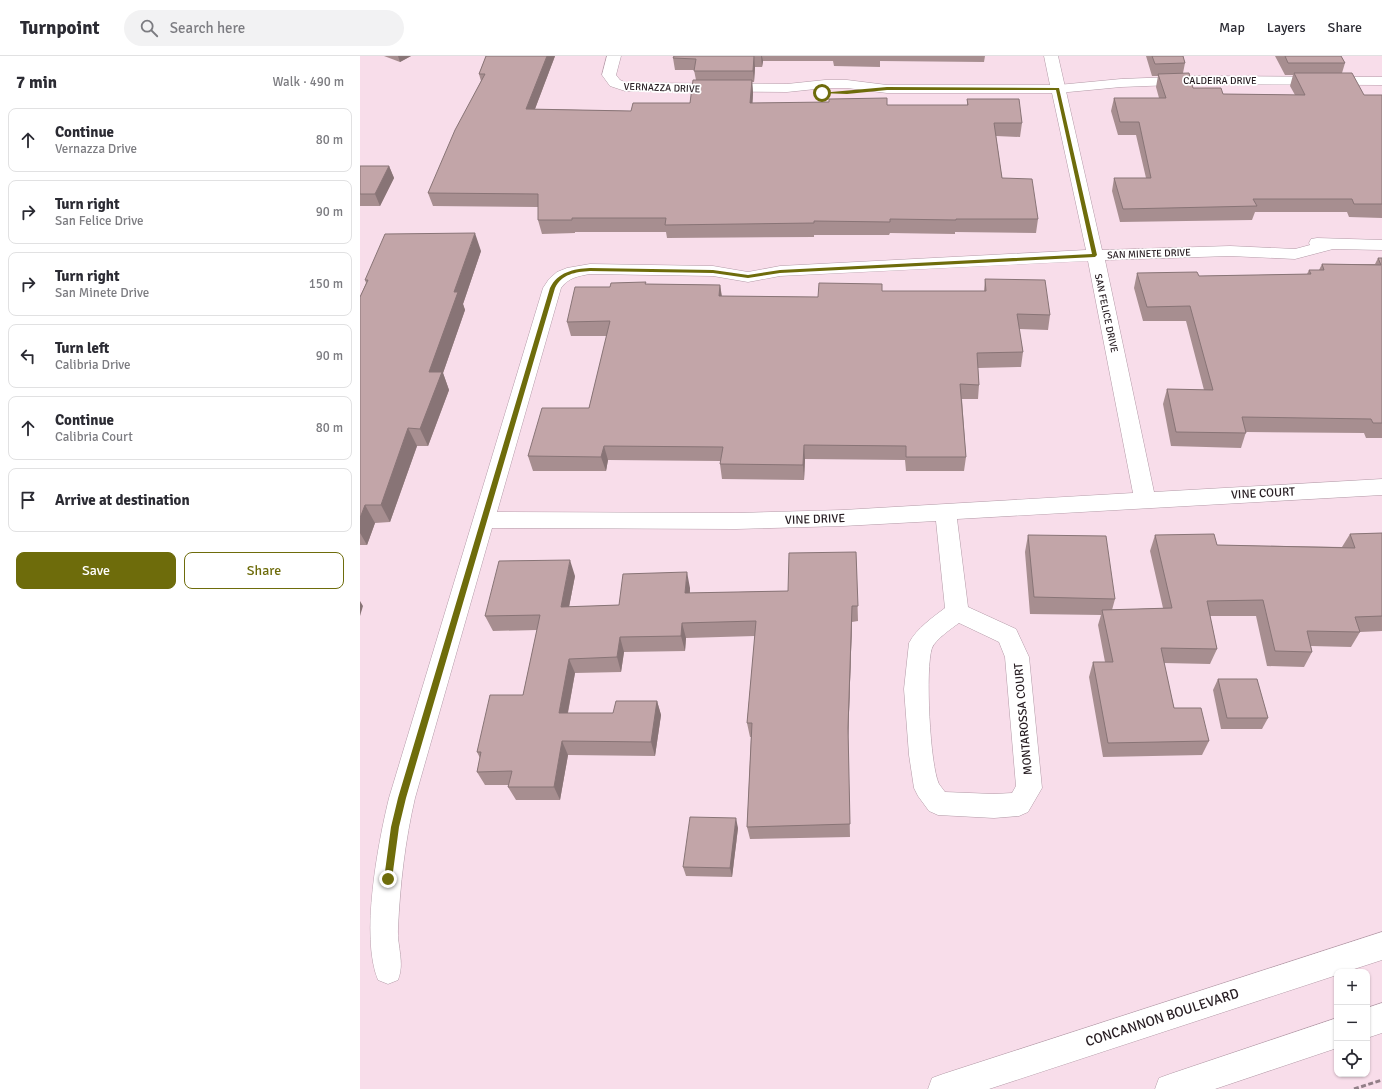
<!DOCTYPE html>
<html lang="en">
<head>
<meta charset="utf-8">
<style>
	body { margin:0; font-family:Signika,sans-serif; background:#f2f2f3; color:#2b2b33 }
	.controls { position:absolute; right:12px; bottom:12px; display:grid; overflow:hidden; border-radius:8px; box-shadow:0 1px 3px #0004 }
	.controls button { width:36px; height:36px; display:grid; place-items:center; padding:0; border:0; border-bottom:1px solid #e1e1e2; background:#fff; color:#2b2b33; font:20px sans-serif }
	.stop { position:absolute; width:12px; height:12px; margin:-9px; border:3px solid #6e6c0b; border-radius:50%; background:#fff }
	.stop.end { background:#6e6c0b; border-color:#fff; box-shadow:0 1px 4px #0008 }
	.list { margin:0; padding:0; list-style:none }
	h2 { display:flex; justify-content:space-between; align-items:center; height:52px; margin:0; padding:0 16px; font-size:17px }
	h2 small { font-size:13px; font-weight:400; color:#7c7c81 }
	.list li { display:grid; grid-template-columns:26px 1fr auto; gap:12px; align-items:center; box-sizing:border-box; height:64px; margin:0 8px 8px; padding:0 8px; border:1px solid #e1e1e2; border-radius:8px }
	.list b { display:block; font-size:15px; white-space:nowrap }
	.list p { margin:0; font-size:13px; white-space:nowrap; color:#7c7c81 }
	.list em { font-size:13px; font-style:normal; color:#7c7c81 }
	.actions { display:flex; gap:8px; padding:12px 16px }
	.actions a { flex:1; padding:9px 0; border:1px solid #6e6c0b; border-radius:8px; text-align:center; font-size:14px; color:#6e6c0b }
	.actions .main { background:#6e6c0b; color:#fff }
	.icon { flex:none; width:22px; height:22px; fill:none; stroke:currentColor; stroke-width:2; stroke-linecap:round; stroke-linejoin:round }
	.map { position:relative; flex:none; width:1022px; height:1033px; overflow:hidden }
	header { display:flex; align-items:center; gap:24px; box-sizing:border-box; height:56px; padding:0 20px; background:#fff; border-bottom:1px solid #e1e1e2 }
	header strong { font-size:19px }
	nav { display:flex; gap:22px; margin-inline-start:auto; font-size:14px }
	.search { width:280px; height:36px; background:#f2f2f3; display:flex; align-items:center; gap:10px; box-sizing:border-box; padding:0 14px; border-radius:22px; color:#7c7c81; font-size:15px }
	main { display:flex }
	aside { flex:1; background:#fff }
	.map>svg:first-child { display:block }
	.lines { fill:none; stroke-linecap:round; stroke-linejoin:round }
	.street-casing { stroke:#b39aa7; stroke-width:1 }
	.secondary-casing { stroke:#b39aa7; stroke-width:1 }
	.path { stroke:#917e87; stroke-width:3; stroke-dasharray:5 2.5; stroke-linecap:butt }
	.street { fill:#fff; fill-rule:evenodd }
	.secondary { fill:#fff; fill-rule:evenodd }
	.wall { fill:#a78e90 }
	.shaded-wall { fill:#887476 }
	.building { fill:#c2a5a8; stroke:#887476 }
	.route { fill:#6e6c0b }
	.labels { text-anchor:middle; stroke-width:3.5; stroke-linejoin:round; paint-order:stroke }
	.far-street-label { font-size:10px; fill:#261c21; stroke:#fff }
	.street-label { font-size:12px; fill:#261c21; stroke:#fff }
	.near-street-label { font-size:14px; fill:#261c21; stroke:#fff }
</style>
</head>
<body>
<header>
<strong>Turnpoint</strong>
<div class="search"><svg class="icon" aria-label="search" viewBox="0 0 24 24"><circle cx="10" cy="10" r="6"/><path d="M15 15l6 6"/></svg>Search here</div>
<nav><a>Map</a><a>Layers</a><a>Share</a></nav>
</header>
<main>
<aside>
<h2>7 min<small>Walk · 490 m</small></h2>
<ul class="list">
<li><svg class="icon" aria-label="ahead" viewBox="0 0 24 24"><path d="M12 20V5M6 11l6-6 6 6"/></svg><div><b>Continue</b><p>Vernazza Drive</p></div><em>80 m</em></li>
<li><svg class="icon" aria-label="right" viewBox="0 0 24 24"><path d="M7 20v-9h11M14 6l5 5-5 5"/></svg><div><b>Turn right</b><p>San Felice Drive</p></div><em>90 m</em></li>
<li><svg class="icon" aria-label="right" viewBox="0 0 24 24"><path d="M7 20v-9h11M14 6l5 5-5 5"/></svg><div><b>Turn right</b><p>San Minete Drive</p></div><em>150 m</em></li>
<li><svg class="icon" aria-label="left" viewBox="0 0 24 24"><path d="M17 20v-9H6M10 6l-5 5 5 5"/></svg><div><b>Turn left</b><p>Calibria Drive</p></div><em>90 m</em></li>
<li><svg class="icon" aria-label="ahead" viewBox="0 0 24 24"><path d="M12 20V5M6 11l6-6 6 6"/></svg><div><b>Continue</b><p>Calibria Court</p></div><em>80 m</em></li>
<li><svg class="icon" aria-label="arrive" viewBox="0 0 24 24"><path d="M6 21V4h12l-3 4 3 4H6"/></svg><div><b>Arrive at destination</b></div></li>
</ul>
<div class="actions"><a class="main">Save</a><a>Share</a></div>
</aside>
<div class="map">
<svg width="1022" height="1033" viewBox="0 0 1022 1033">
	<rect width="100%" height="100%" fill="#f8ddea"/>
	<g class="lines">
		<g class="street-casing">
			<path id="street" d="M247,0H261L256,19L260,24L267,27L427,28L465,24H487L527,29H690L684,0H698L742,194L870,190L935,193L950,189L949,187L951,183L957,182L1022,184V194L973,193L935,203L870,200L745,204L794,436L1022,423V439L597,463L608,551L656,573L669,601L682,732L668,756L659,760L634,762L578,759L569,755L558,740L554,732L549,699L544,633L549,587C557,572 572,562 585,552L576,465L483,470L376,473L132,472L55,742C45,785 40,829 38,873C37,891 45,906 38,924L28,928L18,924C0,881 18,787 29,742L183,232L189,223L197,216L207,212L230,208L353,210L388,216L420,210L726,194L692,37H527L487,32H465L427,36L265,35L250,30L242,19ZM728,205L773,437L483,454L376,457L137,456L201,232C208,222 218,220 230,218L353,220L388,226L420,220ZM599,567L639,586L645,601L656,730L652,737L634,738L585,736C583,733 581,731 579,728C570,710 565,612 572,592C575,584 592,572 599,567Z"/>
		</g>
		<g class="secondary-casing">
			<g id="secondary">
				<path d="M838,20L1022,21V29L838,28L761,31L698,37L693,36L691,33L693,30L698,29L761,23Z"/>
				<path d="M1022,876V904L985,916H977V919L629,1033H568L572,1022L583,1018Z"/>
				<path d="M1022,947V977L1007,982V952Z"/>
				<path d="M977,962V992L855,1033H795L799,1022L810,1018Z"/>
			</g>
		</g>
		<path class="path" d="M994,1033L1022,1024"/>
		<use href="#street" class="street"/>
		<use href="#secondary" class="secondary"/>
	</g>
	<g class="wall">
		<path d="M24,0H51L40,6Z"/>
		<path d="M126,0H195L175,53L271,55L330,47L336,24L334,14H315L313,2L314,0H625L624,6L520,5V11L474,10L473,5H403L402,11H395L394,26H392L393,37L392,47L527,49H607V43L662,67L660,81L636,80L642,122L678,163L676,177L595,176V178L530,177L529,179H454V181L307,182L306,176H215V177L182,178L178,164V151L73,150L68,137L121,25L119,18Z"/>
		<path d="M786,0H823L825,7L823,17L833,32L863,38L935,39L930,30L933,19H925L915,0H981L985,7L982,17L1004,39H1022V162L989,161L987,156H895L892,164L760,166L752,135L754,122H786L776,79H758L751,55L754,42H799L796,31L798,20H792Z"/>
		<path d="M0,110H29L34,122L20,150H0Z"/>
		<path d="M121,195L103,248L105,254L83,317L89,334L68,390H57L30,466L15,467L7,489H0V241L6,227L5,224Z"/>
		<path d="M1018,202H1022V382H1006L1004,377L886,376L881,392L811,390L803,348L807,333L844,334L826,265H783L774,232L777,217L839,220L947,218L949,214H959L962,208H1015Z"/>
		<path d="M625,223L690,259L688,274L659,273L663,296L661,311L618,312L619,329L618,343H602L606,401L604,415H546L545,404L445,403L444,424L362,423L360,408L361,405L248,404L246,415H173L168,400L229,352L247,280H211L207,266L250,231L286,228L360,229L362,240L458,241L522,235H624Z"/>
		<path d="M1022,477V575L1000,576L991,591L951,590L952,596L944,611L907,610L896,560H850L857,593L850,608L804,607L814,652L849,685L842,699L743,701L729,621L733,606H745L738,569L741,559L670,558L665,496L668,479L755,543L752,554L803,552L790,495L795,479L857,489L982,491L990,478Z"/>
		<path d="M496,496L498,565L492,566L488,686L490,781L390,783L387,771L391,681H390L387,667L395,580L326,582L325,595L264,596L261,616L215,617L208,657H253L297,645L301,659L295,700L208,699L200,744H156L148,731L149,729H125L117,716L120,702L117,696L163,639L177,574L133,575L125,560L215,520L209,551L259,549L330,532V537L428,535Z"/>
		<path d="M858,623L908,662L902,673H861L853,634Z"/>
		<path d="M378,772L372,821L326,820L323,811Z"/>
	</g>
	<g class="shaded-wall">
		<path d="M38,0H51L40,6Z"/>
		<path d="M187,0H195L170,66L166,53Z"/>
		<path d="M394,0L395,11L394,26L393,15Z"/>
		<path d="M401,0H402L403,5L402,11Z"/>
		<path d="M392,24L393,37L392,60L390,47Z"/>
		<path d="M29,110L34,122L20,150L15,138Z"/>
		<path d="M115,177L121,195L103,248L105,254L83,317L89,334L68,390L60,373L69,316L94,236Z"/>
		<path d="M360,229L362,244L359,240Z"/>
		<path d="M48,372L57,390L30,466L21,449Z"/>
		<path d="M444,389L445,403L444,424L443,409Z"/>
		<path d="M244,390L248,404L246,415L241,401Z"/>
		<path d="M5,449L15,467L7,489L0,477V462Z"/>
		<path d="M210,504L215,520L206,566L201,551Z"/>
		<path d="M327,516L330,532L329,552L325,537Z"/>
		<path d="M0,545L3,550L0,560Z"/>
		<path d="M492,550V566L488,686L490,781L488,672Z"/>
		<path d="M322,567L326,582L325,595L321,580Z"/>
		<path d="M260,581L264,596L261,616L257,601Z"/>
		<path d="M209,603L215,617L205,671L199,657Z"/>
		<path d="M297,645L301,659L295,700L291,686Z"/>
		<path d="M202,685L208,699L200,744L194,731Z"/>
		<path d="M376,762L378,772L372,821L370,812Z"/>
	</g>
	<g class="building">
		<path d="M126,0H187L166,53L271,55L273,47H330L333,24H392L390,47L469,46V43L527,42V49H608L607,43H659L662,67H634L642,122L672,123L678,163H596V164L530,163V166L454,165V167L305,169L306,162H212V164H178V138L68,137L95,74L125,18H119Z"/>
		<path d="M314,0H394L393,15H334L336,3L313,2Z"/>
		<path d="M792,0H823L825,7L795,8Z"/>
		<path d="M925,0H981L985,7H928Z"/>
		<path d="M829,17L833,32H861L863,38L945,39L934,17H992L1004,39H1022V148H994L992,143H893L897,150L763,153L754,122H791L779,66H760L754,42H806L798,18Z"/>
		<path d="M0,110H29L15,138H0Z"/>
		<path d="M115,177L94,236H98L69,316H82L60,373L48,372L21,449H5L0,462V241L8,224H5L25,178Z"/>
		<path d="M1018,202H1022V367H1013L1011,363L882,361L886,377L816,376L807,333L853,334L830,250L787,251L777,217L837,216L839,220L951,218L949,214H964L962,208L1021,209Z"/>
		<path d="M625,223L685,224L690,259L657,258L663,296L617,297L619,329L600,328L606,401H546V390L444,389L443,409L360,408L363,391L244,390L241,401L168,400L182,352H229L250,265L207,266L215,231H250L251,227L286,226L285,228L360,229L359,240L458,241L459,227L522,228V235H626Z"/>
		<path d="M1022,477V560L995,561L1000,576L947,575L952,596L915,595L903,544L847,545L857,593L801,592L814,652H841L849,685L748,687L733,606H753L742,554L812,552L795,479L854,478L857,489L995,492L990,478Z"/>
		<path d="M668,479L746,480L755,543L674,541Z"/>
		<path d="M496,496L498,550H492L488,672L490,768L387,771L392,667H387L396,565L322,567L321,580L260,581L257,601L209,603L199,657H253L256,645H297L291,686L202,685L194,731H148L152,715L117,716L121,696H117L130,639H163L180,559L125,560L139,505L210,504L201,551L259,549L263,518L327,516L325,537L428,535L429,497Z"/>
		<path d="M858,623H897L908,662H867Z"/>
		<path d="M330,761L376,762L370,812L323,811Z"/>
	</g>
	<path class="route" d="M527,31L699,32L737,199L735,201L420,217L388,222L353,217L230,215C215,216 202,218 195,232L46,742L39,771L32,823L31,826H25L24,823L31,771L38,742L190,232C198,216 213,213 230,212L353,214L388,219L420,214L732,198L696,34H527L487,38L460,37Z"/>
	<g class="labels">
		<g class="far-street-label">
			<text x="860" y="28">CALDEIRA DRIVE</text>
			<text transform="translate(302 31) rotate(2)" y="4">VERNAZZA DRIVE</text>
			<text transform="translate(789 197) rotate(-2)" y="4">SAN MINETE DRIVE</text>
			<text transform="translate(747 257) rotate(78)" y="4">SAN FELICE DRIVE</text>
		</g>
		<g class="street-label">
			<text transform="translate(903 437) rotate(-3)" y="4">VINE COURT</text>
			<text transform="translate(455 463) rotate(-2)" y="4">VINE DRIVE</text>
			<text transform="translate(663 663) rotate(-95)" y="4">MONTAROSSA COURT</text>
		</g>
		<g class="near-street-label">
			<text transform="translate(802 961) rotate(-18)" y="5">CONCANNON BOULEVARD</text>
		</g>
	</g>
</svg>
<div class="controls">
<button>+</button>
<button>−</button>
<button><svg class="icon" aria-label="locate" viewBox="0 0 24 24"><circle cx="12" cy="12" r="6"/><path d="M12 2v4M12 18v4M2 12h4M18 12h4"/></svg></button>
</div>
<div class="stop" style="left:462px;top:37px"></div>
<div class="stop end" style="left:28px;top:823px"></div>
</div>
</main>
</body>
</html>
